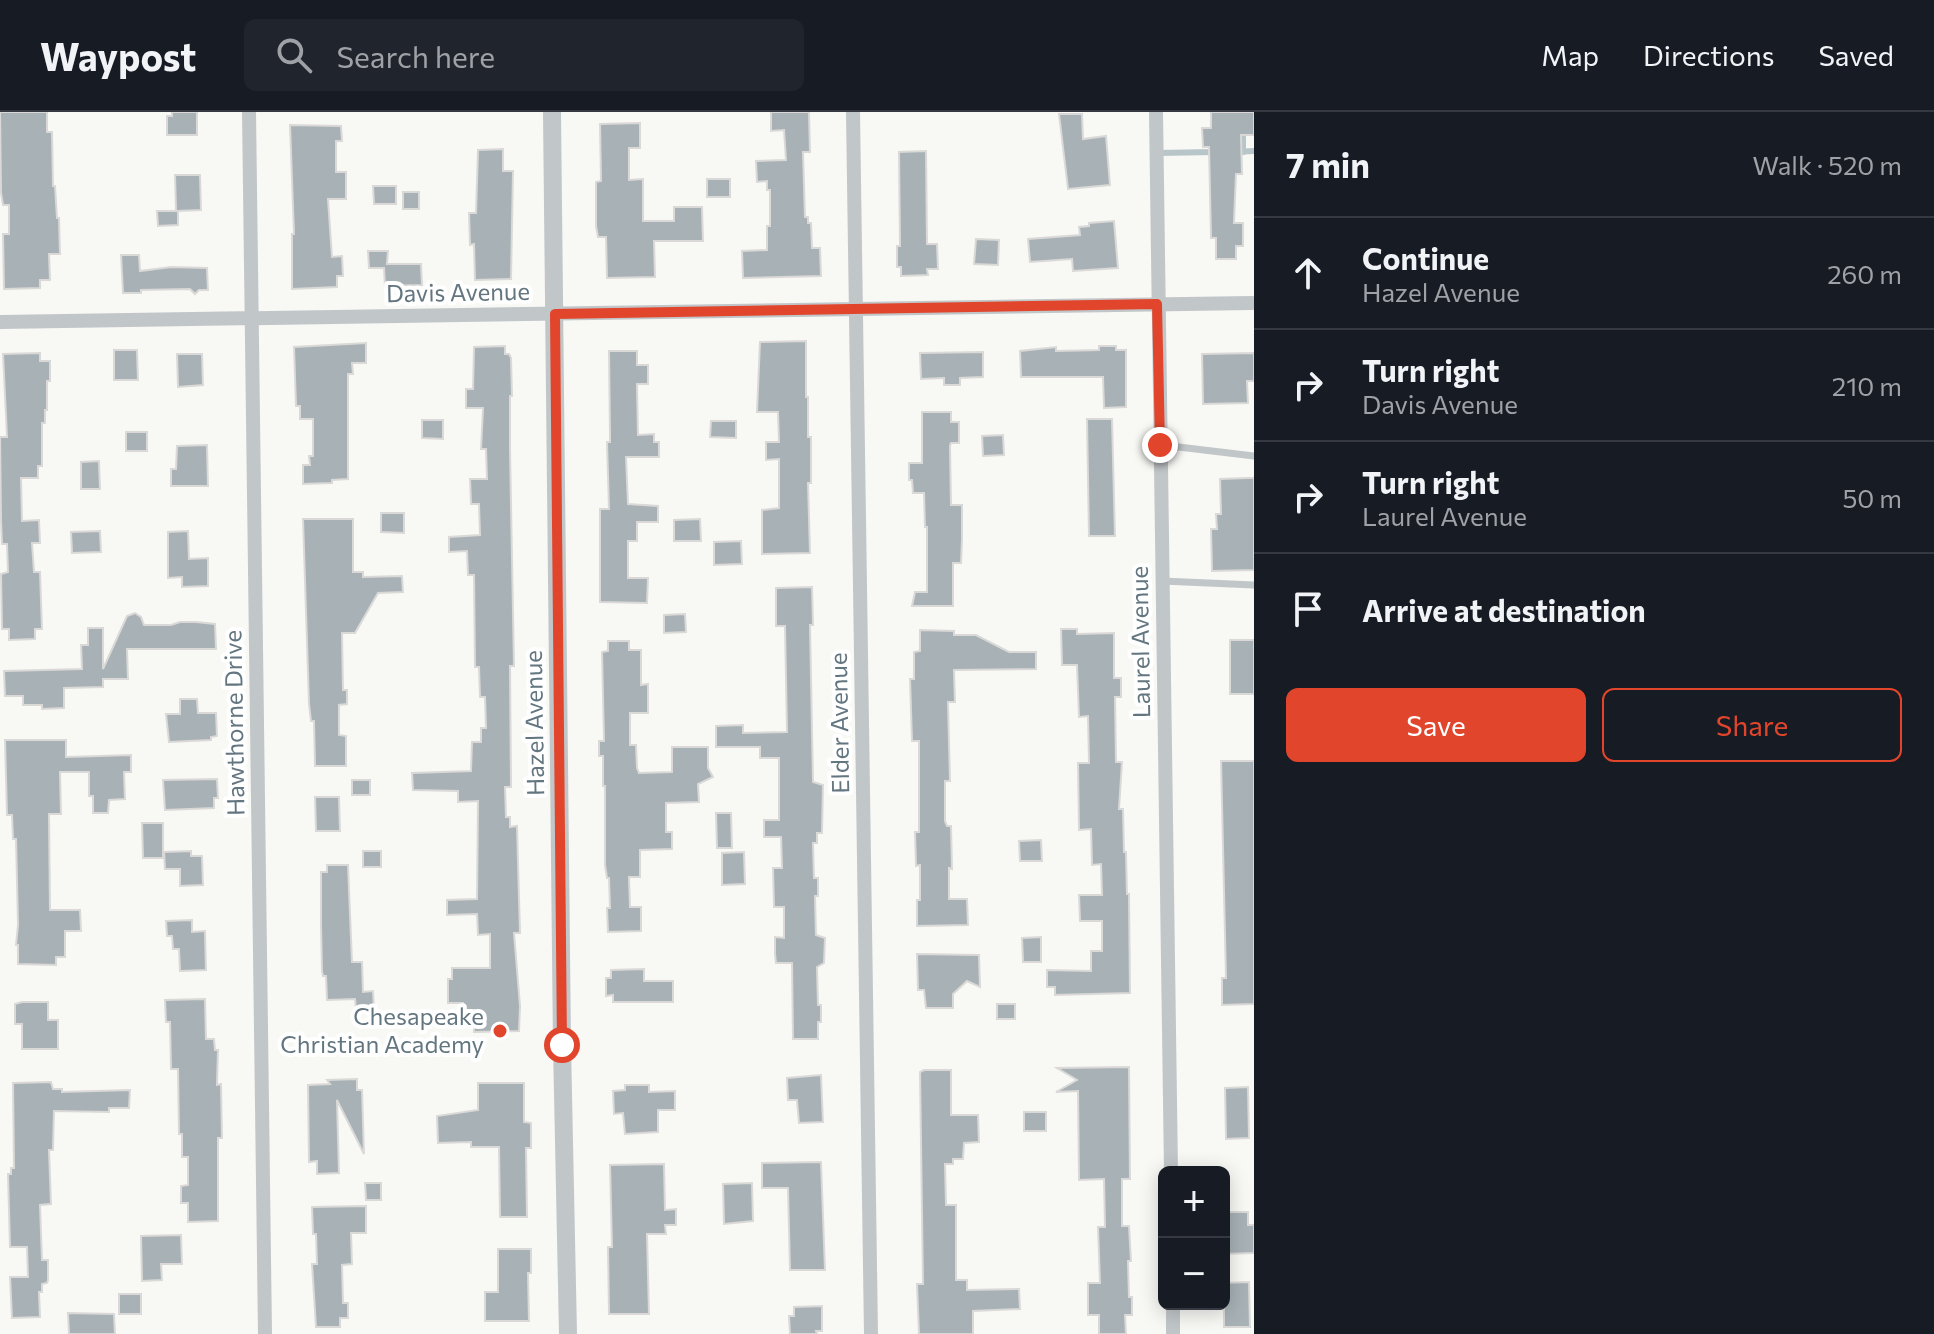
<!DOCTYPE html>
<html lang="en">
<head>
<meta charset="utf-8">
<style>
	body { margin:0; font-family:Commissioner,sans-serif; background:#20242c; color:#f1f3f6 }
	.controls { position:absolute; right:24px; bottom:24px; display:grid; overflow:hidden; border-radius:12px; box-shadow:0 4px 20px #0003 }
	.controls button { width:72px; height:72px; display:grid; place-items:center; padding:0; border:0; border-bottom:2px solid #363941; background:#171b24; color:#f1f3f6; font:40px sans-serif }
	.stop { position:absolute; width:24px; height:24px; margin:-18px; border:6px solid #e1452c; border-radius:50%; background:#fff }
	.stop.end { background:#e1452c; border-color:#fff; box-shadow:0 2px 8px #0008 }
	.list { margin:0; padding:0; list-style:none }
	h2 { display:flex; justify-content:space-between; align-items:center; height:104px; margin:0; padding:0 32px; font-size:34px }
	h2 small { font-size:26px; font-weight:400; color:#9ea1a6 }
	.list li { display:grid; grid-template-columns:52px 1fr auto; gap:24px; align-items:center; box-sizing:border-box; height:112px; padding:0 32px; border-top:2px solid #363941 }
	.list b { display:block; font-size:30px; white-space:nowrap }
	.list p { margin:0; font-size:26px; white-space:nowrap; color:#9ea1a6 }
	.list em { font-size:26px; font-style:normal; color:#9ea1a6 }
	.actions { display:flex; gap:16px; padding:24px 32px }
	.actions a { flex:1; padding:18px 0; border:2px solid #e1452c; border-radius:12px; text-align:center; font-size:28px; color:#e1452c }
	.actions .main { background:#e1452c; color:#fff }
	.icon { flex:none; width:44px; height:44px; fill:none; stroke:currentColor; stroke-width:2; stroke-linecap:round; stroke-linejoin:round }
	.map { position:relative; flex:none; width:1254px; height:1222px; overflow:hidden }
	header { display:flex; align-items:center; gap:48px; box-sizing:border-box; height:112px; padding:0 40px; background:#171b24; border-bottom:2px solid #363941 }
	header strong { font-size:38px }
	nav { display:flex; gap:44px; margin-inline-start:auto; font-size:28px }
	.search { width:560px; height:72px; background:#20242c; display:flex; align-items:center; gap:20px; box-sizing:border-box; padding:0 28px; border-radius:12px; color:#9ea1a6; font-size:30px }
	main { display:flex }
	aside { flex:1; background:#171b24 }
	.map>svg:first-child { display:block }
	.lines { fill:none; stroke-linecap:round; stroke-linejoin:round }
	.stream { stroke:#b8c6c9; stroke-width:6 }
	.building { fill:#a8b2b6; stroke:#dad9d7; stroke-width:2 }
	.service { stroke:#c1c6c9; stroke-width:7 }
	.minor { stroke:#c1c6c9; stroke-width:14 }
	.tertiary { stroke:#c1c6c9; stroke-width:18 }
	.route { stroke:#e1452c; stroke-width:10 }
	.poi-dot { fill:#e1452c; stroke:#fff; stroke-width:3 }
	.labels { text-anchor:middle; stroke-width:8; stroke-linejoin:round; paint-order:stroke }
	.street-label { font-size:24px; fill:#637680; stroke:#fff }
	.poi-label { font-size:24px; fill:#637680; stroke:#fff; text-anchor:end }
</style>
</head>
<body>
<header>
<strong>Waypost</strong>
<div class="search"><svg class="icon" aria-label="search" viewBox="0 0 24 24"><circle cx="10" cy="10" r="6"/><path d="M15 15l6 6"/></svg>Search here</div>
<nav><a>Map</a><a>Directions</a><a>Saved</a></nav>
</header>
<main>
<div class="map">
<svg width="1254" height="1222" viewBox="0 0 1254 1222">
	<rect width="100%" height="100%" fill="#f8f8f5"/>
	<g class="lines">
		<g class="stream">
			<path d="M1243,23V40"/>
			<path d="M1234,40L1254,39"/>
			<path d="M1158,41L1214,40"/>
		</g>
	</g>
	<g class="building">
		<path d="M0,0H47V20H52L53,74H55L57,106H59L60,142H49L50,168H40V176L4,177L3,122H9V93H3L1,81Z"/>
		<path d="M172,0H197V23H167V4H172Z"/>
		<path d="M771,0H809L810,40H803L805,105H808V111H811L812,136H820L821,164L743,166L742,139L767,138V114H770V78H767V69L757,70L756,49L786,48L784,18L771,19Z"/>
		<path d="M1211,0H1254V23H1241L1242,62H1236L1234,111H1243V134H1236V147H1216V126H1211L1209,35H1203L1202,16H1211Z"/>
		<path d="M1059,2H1082L1083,27L1106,24L1110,73L1068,77Z"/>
		<path d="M640,11V36H629V68L643,67V109H674V95H702L703,129H654L655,165L607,166L606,125H598L596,114V70L601,69L600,12Z"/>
		<path d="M290,13L341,14L342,29H336V60H346V87H328L332,145L342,144L343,164H337V175L292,177V122H294Z"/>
		<path d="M503,37V59H513L511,167L475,168L474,132L470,133L469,101H476L478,38Z"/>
		<path d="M926,39L927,132H937L938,157H927L928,163L901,164V155H897V134H900L899,40Z"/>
		<path d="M175,63H200L201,98L178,99V113L158,114L157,99H176Z"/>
		<rect x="707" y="67" width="23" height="18"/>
		<path d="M373,74H396V92H374Z"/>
		<rect x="403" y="80" width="16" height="17"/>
		<path d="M1114,109L1118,156L1073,159L1072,147L1030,150L1028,127L1080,123L1079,115L1089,114V111Z"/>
		<path d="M976,127L999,128L998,153L974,152Z"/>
		<path d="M368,139H388L387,152H421L422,173L385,174L384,156H369Z"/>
		<path d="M121,143H139L140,159L171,155L207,156L208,178H199L195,182L190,177L141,178V181H123Z"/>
		<path d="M806,229V285H808V325H811V371H808L810,441L762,442V398L779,396V347L766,348V330H779L778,300H757L760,230Z"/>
		<path d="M366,231V251H352L353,262H348V367L332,368V371L303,372V353H310L309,344H313V307H300V294H296L294,235Z"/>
		<path d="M505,234V242H509L511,246L512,284H510V338L514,554H510L511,675H505L506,705H510V715L517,714L520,821H514L520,894L519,919L474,920V898H463V891H448V867H452V856H490V822L478,823L477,802L447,803V788L477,787L478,689L458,690V679L413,678L412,661L471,659L472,630H481V616H486L485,585H480L479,555H475L474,463H468L467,439L449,440V425L480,423L479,392H471L470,367H487L486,337H481L483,296H466V277H473L474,235Z"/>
		<path d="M1099,234H1116V238H1126V295L1104,296L1103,265H1021L1020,239L1056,235V239L1099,238Z"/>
		<path d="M114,238H137L138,268H114Z"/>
		<path d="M609,239H637V253H648V272H637L638,323L654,322V330H659V345H626L628,392L658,394V410H637V429H628V466H648L647,491L600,490V397H609L607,330H610V324Z"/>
		<path d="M983,240V265L960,266V273H944V266L921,267L920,241Z"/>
		<path d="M40,241V249H50V269H47V298H45V311H42V354H38V366H21L22,409L39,408L40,431H32L34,460H40L42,517H35V527L9,528V517H2L1,462L8,460L7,432H2L1,408L0,325H7L3,242Z"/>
		<path d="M1254,241V269H1247L1248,291L1203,292L1202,242Z"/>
		<path d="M177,242H202L203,273L178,275Z"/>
		<path d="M922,300H951V310H959V331H951L950,334L951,393H962V428L961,451H953V494H912L915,480H927V415H925L924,381H913L912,368H909V351H922Z"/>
		<path d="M1087,307H1112L1115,424H1089Z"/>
		<path d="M422,308H443V327L422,326Z"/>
		<path d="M711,309H736V326L710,325Z"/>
		<rect x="126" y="320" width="21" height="19"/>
		<path d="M1003,323L1004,343L983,344L982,324Z"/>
		<path d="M207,333L208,374H171V357H176L177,334Z"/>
		<path d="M99,349L100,377H81V350Z"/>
		<path d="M1247,366H1254V458L1212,459L1211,417H1217L1216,402H1221L1220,367Z"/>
		<path d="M381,401H404V421L381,420Z"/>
		<path d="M303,407H353V460H363V465L402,464L403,480L378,481L355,521H342L343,578H347V592L339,593V623L346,624V654H315L314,609H311L309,592Z"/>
		<path d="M700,407L701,429H674V408Z"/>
		<path d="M100,419L101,440L72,441L71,420Z"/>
		<path d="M188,419L189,447L208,446V474L182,475V465L168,466V420Z"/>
		<path d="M741,429L742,452L714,453V430Z"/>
		<path d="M812,475L813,513H810L813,670L823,673L822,721H817V731H813L814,766H818V784H815L816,823L825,826L824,851L817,855L818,893H821V910H818V927H793L792,851H776L775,842V825L784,826V795H774L773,756H782L781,725H764V708H779V646H760V635H716V614L743,613V621L787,620L785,514H776V476Z"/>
		<path d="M135,501L141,505L144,513H171L180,510H196L215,512L216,537H127L128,567H103V575L64,576V596L42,597V593H23V584H5L4,559L82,557L81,533H88V516H103V557L127,504Z"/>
		<path d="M685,502L686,520L664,521V503Z"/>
		<path d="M1061,517H1077V522L1114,521V566H1121V585H1115L1116,650H1122L1119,697H1123L1124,740H1126L1127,782H1129L1130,881L1055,883V875H1047V858L1091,859V839H1102V809H1080L1079,783H1102L1101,752L1092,753L1091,717L1079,718L1078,651H1089L1088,604L1079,605L1077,553H1062Z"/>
		<path d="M920,518L954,519V523H976L1009,540H1036V557L954,558L955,590H948L950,669H945V709L947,714H951L952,757L949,756V787H967L968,813L917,814V788H920V753L916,754L915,720H919V629H912L910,567H914V540L920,539Z"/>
		<rect x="1230" y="528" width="24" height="54"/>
		<path d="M608,529H629V538H641V573L648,572V601H630V633H636L637,656L639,661L672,660V635H708V656L713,665L698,672L699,690L666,691V720H672V737L640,738V765H629L630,795H641V819L608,820L607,796H610L609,766H607L605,753V674H603V644H599V629H604L602,540L608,539Z"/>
		<path d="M180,587H197L198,601H216L217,624L211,625V628L169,630L166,602H180Z"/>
		<path d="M5,628H66V645L131,643V660H124L125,687L109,688L108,701H93V684H89V660H60L61,702H49L50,798H80L81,819H65V845H56V853L18,852V833H16L18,813L16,727H13L12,703H7Z"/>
		<path d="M1221,649H1254V892L1222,893V866H1226Z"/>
		<path d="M217,667L218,686H214V696L165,698L163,668Z"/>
		<rect x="352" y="668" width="18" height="15"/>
		<path d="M315,685H339L340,719H316Z"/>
		<path d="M716,701H731L732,736H717Z"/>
		<path d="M142,711H163V746H143Z"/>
		<path d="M1041,728L1042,749H1020L1019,729Z"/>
		<path d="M191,739V744H202L203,773L180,774V757H165L164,740Z"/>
		<rect x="363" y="739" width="18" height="16"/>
		<path d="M744,740L745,772L722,773V741Z"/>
		<path d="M327,753H348L352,850H362L363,880L373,879L374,897H356L355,887L327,888L326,864H323L322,859L321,813V760H327Z"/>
		<path d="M192,808V820L205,819L206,858L180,859L179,837H173L172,824H167L166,809Z"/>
		<path d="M1041,825V850H1023L1022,826Z"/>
		<path d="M917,842L979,843L980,875L967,869L953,882V896H926L924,878H918Z"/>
		<path d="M644,857V869H673V890H613V883L606,884V866H611V858Z"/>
		<path d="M205,887L206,927H214L215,938H218L217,973L221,972L222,1026H218V1109L188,1110V1091H181V1074L188,1073V1045H182V1022H179L178,957H171L170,910H166L165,888Z"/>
		<path d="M22,890H48V908H58V937H22V912H15V892Z"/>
		<rect x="997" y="892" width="18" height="15"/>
		<path d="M1129,955L1130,1067H1122V1114H1129L1131,1149H1128L1129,1185H1132V1203H1125L1126,1222H1099V1203H1088V1171H1100L1098,1115H1105L1104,1067L1079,1068L1078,979L1056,980L1077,968L1057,956Z"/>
		<path d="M924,958H951V1003H978L979,1030L964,1031L963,1047H953V1052H945L946,1093H956V1168H967V1178L1019,1177L1020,1197L973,1199V1222H919L917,1172H923L920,960Z"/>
		<path d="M821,963L823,1010L799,1011L797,988H788L787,966Z"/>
		<path d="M357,967V978H362L364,1042L337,988L339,1061L317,1062V1049L309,1050L308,973L330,972L327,968Z"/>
		<path d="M51,970L53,977H62V980L130,978L129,996H109V1000L54,999L53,1038H49L51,1092L40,1093L42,1148H48V1168L47,1171L42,1172V1180H39L40,1205L12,1206L10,1165H28L27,1135H10L8,1062H11V1056H14L13,971Z"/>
		<path d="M478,971H524V1010L531,1011V1036H526L527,1105H500L499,1035H471V1030L438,1031L437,1004L478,998Z"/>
		<path d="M625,973H649V980L675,979V998H658V1020L625,1022L623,1001L614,1002L613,979L625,978Z"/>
		<path d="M1248,975L1249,1026L1226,1027L1225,976Z"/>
		<rect x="1024" y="1000" width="22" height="19"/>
		<path d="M821,1050L825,1158H790L788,1076H762V1051Z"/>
		<path d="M664,1052L665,1098L676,1097V1113H665L666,1122H647L649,1202H609L608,1135H612L610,1053Z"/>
		<path d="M365,1071H381V1088H366Z"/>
		<path d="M752,1071L753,1109L724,1112L723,1072Z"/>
		<path d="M366,1094V1121H351L352,1152L342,1153L343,1191H348V1206H340V1215H316L312,1152H317L316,1122H313L312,1095Z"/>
		<path d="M1224,1100H1248V1113H1254V1141L1224,1142Z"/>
		<path d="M181,1123L182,1152H161L162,1168L142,1169L141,1124Z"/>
		<path d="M498,1137H531V1161H528L529,1209H485V1180H498Z"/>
		<path d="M1249,1170L1250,1215H1224V1171Z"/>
		<rect x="119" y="1182" width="22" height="20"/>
		<path d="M822,1194V1219H816L817,1222H790L789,1204H794V1195Z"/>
		<path d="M68,1201L114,1202L115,1222H69Z"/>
	</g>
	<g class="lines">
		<g class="service">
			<path d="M1162,333L1254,344"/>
			<path d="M1162,469L1254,473"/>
		</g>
		<g class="minor">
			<path d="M249,0L265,1222"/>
			<path d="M853,0L871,1222"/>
			<path d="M1156,0L1171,1060"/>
			<path d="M0,210L1252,191"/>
			<path d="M1173,1192V1222"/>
		</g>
		<path class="tertiary" d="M552,0L562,933L568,1222"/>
	</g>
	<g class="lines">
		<path class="route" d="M562,933L555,202L1157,192L1160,333"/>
	</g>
	<circle class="poi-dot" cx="500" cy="919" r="8"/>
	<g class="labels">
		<g class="street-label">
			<text transform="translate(458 181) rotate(-1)" y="8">Davis Avenue</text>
			<text transform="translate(1141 530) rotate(-91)" y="8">Laurel Avenue</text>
			<text transform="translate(235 611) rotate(-91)" y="8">Hawthorne Drive</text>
			<text transform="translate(535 611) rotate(-91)" y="8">Hazel Avenue</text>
			<text transform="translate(840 611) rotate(-91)" y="8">Elder Avenue</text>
		</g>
		<g class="poi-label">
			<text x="484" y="913">Chesapeake<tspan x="484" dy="28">Christian Academy</tspan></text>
		</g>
	</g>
</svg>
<div class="controls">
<button>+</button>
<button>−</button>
</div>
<div class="stop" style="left:562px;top:933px"></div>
<div class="stop end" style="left:1160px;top:333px"></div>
</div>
<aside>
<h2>7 min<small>Walk · 520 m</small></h2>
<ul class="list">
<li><svg class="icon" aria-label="ahead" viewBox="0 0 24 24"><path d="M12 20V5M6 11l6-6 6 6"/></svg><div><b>Continue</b><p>Hazel Avenue</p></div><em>260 m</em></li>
<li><svg class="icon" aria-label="right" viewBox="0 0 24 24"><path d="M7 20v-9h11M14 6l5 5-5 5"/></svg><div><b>Turn right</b><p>Davis Avenue</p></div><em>210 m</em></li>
<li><svg class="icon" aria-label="right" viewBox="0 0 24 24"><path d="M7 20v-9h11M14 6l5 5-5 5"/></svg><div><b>Turn right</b><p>Laurel Avenue</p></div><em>50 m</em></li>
<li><svg class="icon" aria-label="arrive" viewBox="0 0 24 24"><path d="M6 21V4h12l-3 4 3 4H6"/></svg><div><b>Arrive at destination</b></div></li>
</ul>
<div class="actions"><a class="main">Save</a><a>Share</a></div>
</aside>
</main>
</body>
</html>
